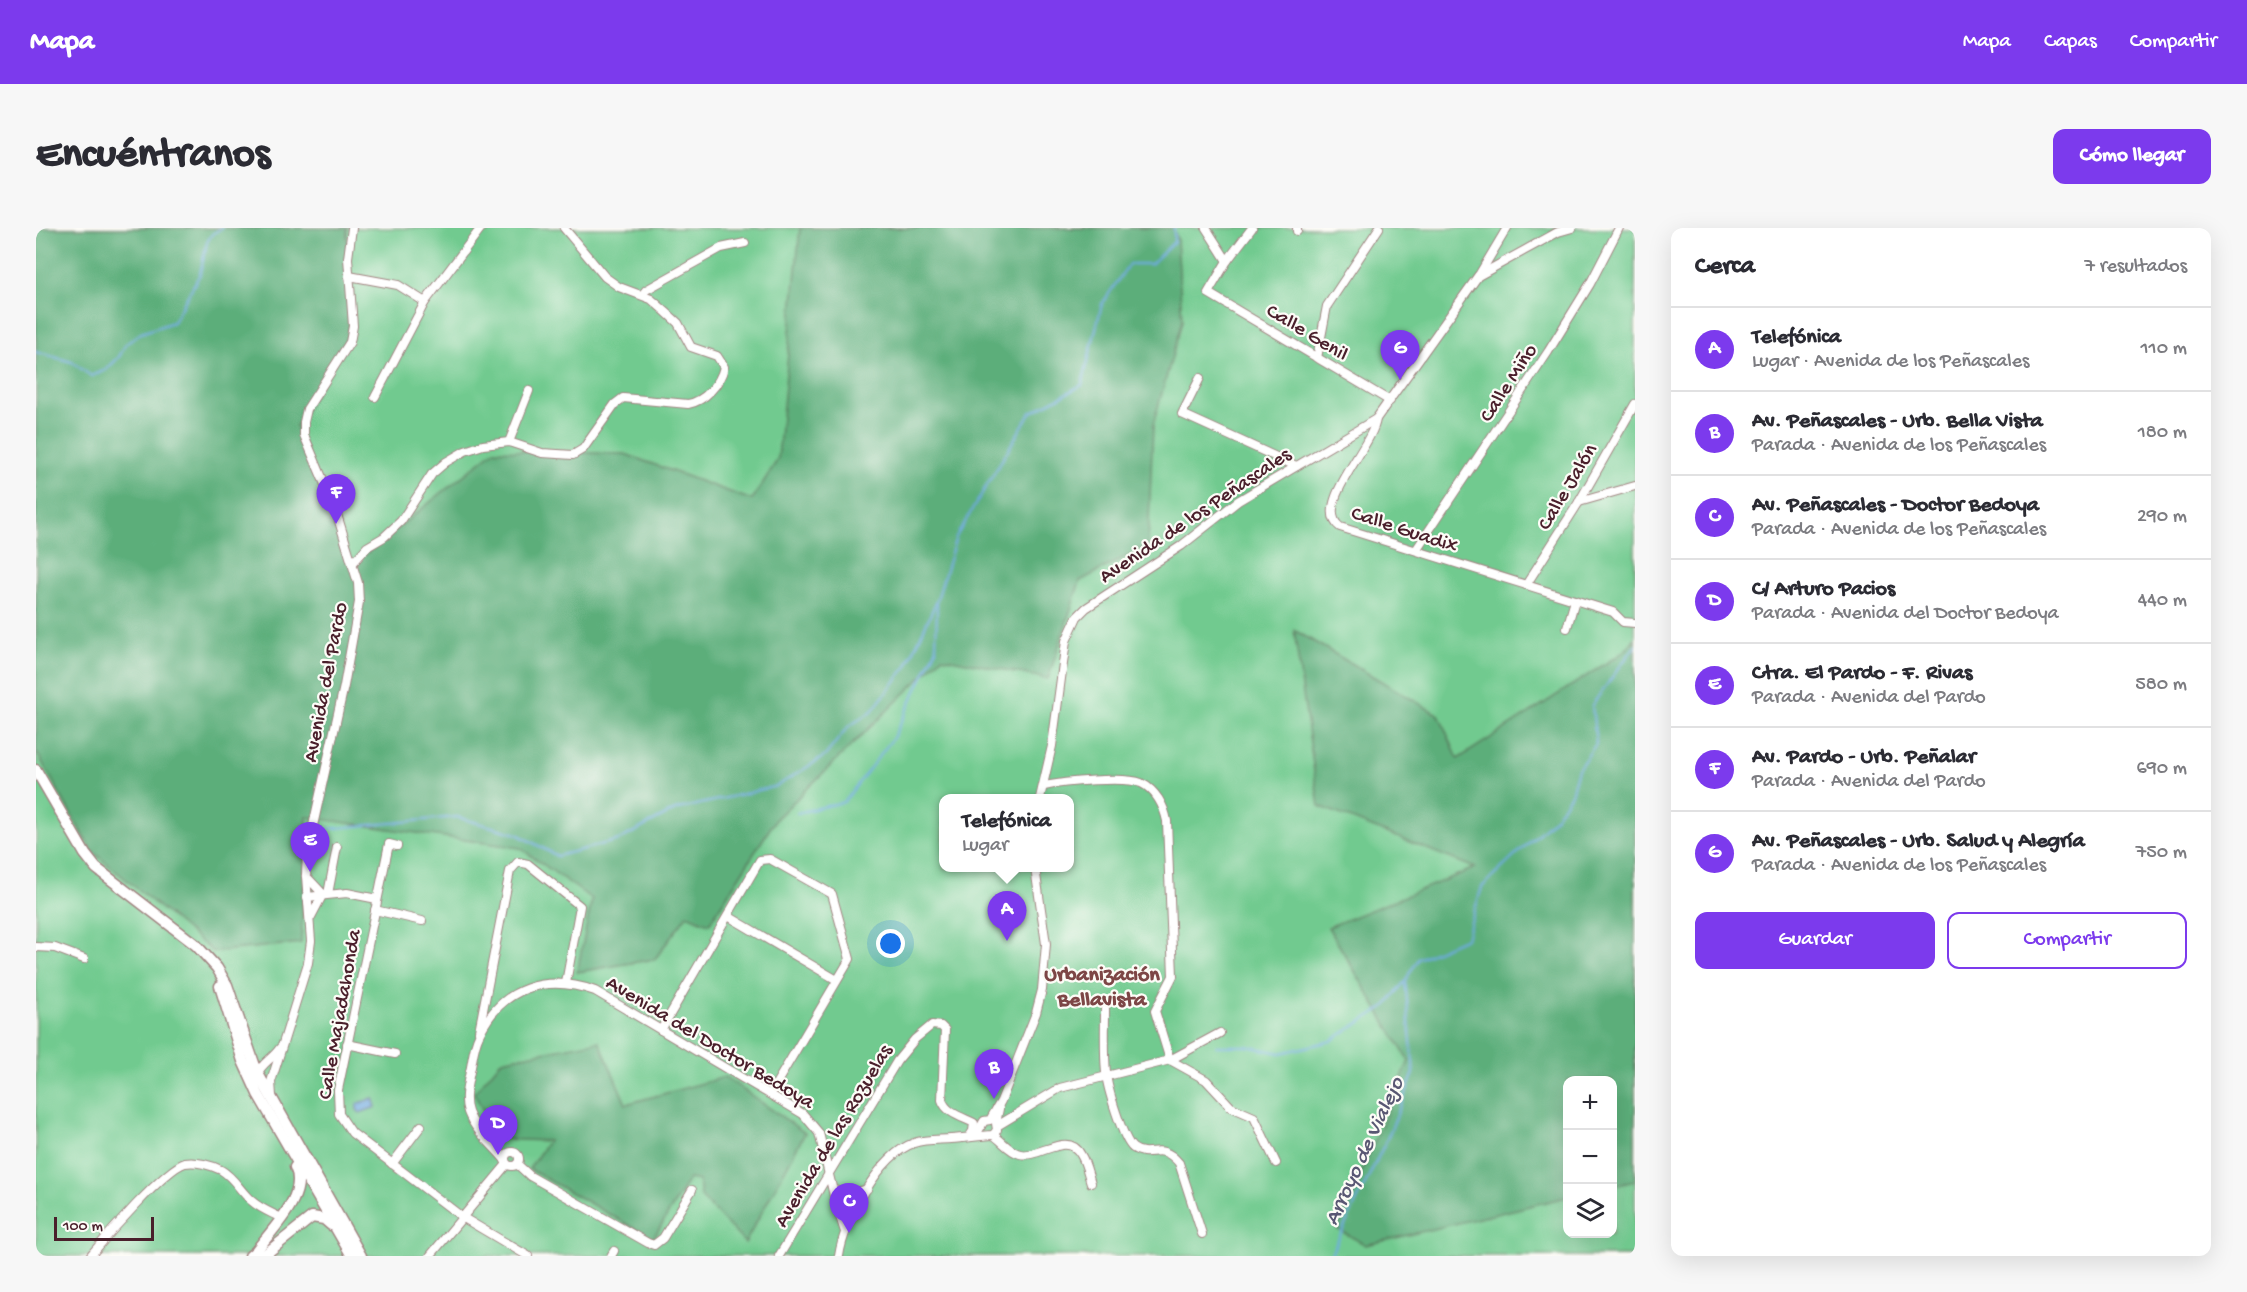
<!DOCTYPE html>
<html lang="es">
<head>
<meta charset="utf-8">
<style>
	body { margin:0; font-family:"Gochi Hand",sans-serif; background:#f7f7f7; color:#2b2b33 }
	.controls { position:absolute; right:18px; bottom:18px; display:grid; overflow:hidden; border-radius:12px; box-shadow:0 6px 24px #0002 }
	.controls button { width:54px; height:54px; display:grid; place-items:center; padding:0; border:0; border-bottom:2px solid #e1e1e2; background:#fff; color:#2b2b33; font:30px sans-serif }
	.scale { position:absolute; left:18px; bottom:15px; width:100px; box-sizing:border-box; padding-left:6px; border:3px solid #4a1f2b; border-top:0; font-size:16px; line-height:21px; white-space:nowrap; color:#4a1f2b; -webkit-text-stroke:4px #fdfcf7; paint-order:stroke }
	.you { position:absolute; left:855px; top:716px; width:21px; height:21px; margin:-15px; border:4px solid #fff; border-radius:50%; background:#1a73e8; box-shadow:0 0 0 9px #1a73e833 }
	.badge { display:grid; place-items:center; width:39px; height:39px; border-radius:50%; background:#7c3aed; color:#fff; font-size:20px; font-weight:700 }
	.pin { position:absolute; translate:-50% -50px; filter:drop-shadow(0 2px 3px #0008) }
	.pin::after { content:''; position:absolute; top:32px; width:21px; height:18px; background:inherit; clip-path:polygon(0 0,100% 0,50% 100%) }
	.popup { position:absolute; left:903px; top:566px; width:135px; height:78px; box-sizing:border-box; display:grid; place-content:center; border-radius:12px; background:#fff; filter:drop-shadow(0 2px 4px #0005); font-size:20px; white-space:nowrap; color:#7c7c81 }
	.popup b { font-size:22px; color:#2b2b33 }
	.popup::after { content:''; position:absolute; left:50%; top:100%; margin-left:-12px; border:12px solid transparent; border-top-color:#fff }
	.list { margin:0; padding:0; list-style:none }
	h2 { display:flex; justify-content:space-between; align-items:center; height:78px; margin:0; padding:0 24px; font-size:26px }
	h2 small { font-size:20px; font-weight:400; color:#7c7c81 }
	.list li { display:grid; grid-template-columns:39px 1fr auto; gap:18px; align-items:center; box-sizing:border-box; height:84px; padding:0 24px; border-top:2px solid #e1e1e2 }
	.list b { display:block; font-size:22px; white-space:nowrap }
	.list p { margin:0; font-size:20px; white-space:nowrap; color:#7c7c81 }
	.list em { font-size:20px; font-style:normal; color:#7c7c81 }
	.actions { display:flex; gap:12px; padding:18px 24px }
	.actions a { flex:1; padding:14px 0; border:2px solid #7c3aed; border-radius:12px; text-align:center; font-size:21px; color:#7c3aed }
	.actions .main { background:#7c3aed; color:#fff }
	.icon { flex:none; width:33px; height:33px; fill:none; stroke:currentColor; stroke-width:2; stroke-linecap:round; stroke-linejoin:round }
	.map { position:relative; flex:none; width:1599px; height:1028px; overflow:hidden; border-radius:12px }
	header { display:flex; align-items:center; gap:36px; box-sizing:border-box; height:84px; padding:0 30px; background:#7c3aed; color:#fff }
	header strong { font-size:28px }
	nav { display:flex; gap:33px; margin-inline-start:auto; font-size:21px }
	.intro { display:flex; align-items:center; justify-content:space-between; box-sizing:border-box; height:144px; padding:0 36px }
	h1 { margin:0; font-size:42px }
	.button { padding:15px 27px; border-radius:12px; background:#7c3aed; color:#fff; font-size:21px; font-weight:700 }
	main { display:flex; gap:36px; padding:0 36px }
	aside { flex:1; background:#fff; border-radius:12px; box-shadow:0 6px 24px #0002 }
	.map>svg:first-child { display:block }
	.green { fill:#71ca8f; stroke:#5e745d; stroke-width:1.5; fill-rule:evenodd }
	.forest { fill:#5cae7a; stroke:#536652; stroke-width:1.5 }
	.water { fill:#70aae0; stroke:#5d6486; stroke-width:1.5 }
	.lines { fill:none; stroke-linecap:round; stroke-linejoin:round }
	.stream { stroke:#70aae0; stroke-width:2 }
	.street-casing { stroke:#a28582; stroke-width:10 }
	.secondary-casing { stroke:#a28582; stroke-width:13 }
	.street { stroke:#fff; stroke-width:8 }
	.secondary { stroke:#fff; stroke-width:10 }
	.labels { text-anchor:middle; stroke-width:4.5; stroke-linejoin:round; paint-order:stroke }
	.street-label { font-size:21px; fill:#4a1f2b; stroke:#fdfcf7 }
	.neighbourhood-label { font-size:22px; font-weight:bold; fill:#7d4646; stroke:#fdfcf7 }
	.water-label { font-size:22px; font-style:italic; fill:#595773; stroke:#fdfcf7 }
</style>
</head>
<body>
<header>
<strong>Mapa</strong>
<nav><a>Mapa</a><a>Capas</a><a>Compartir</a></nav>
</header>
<div class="intro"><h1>Encuéntranos</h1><a class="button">Cómo llegar</a></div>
<main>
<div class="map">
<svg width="1599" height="1028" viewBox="0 0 1599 1028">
	<rect width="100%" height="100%" fill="#fdfcf7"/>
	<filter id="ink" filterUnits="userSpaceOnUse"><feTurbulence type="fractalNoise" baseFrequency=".0167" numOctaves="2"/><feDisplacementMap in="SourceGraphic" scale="12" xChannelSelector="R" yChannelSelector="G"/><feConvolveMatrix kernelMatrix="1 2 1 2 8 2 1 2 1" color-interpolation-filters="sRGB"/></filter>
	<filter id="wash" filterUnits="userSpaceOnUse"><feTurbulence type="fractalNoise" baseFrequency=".008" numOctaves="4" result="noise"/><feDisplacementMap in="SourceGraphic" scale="24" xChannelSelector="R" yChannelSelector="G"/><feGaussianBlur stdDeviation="1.35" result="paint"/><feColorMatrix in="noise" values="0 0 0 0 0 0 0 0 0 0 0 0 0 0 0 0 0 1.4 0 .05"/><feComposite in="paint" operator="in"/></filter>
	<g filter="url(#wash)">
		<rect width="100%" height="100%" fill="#f9ebda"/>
		<path class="green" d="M0,0H1599V1028H0ZM908,570H1034V640H908ZM1532,852H1576V1006H1532Z"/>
		<g class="forest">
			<path d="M0,0H311L313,107L260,198L317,336L459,222L589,226L716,272L742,231L764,0H1137L1141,11L1146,93L1117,197L1112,317L1044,353L1012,451L906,429L740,591L673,696L651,687L619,731L541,744L556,671L484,620L271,589L265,715L177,724L56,623L0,523Z"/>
			<path d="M1258,402L1403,487L1422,531L1589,423L1599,410V953L1577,958L1576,852H1532L1531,969L1330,1017L1301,1001L1373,833L1292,699L1439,640L1283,578Z"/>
			<path d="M563,813L590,876L689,849L769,905L709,1015L665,969L663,953L653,951L617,1011L493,941L512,913L462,911L438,865L466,832Z"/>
		</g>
		<path class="water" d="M337,870L340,879L324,885L321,882V876Z"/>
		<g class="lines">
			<g class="stream">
				<path d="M0,124L36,134L55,148L70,142L83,129L90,116L105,105L137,94L164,46L171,14L176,6L186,0"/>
				<path d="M761,585L808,574L857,510L900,422L901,375"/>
				<path d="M290,601L421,589L481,606L521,628L583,612L639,582L741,558L789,528L812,499L836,483L871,438L901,372L920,309L994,185L1046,157L1066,76L1093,36H1115L1138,14V0"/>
				<path d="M1180,818H1210L1245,825L1295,813L1351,777L1369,753"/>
				<path d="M1294,1028L1351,911L1378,845L1369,753L1382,731L1430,710L1446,659L1519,590L1535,566L1542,541L1560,516L1556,477L1599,418"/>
			</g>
		</g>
	</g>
	<g filter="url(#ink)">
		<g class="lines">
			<g class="street-casing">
				<g id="street">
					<path d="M1170,0L1191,33"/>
					<path d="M1216,0L1191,33L1172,65L1354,173"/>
					<path d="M1261,3V0"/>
					<path d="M1443,47L1471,0"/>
					<path d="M313,48L362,57L389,74"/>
					<path d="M606,67L610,62L685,20L709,15"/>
					<path d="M1281,130L1291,78L1343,0"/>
					<path d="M1164,150L1146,186L1260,238"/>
					<path d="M339,169L389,74L445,0"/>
					<path d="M1340,191C1337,218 1276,278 1304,299L1577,384L1587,394L1599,395"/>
					<path d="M473,214L493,163"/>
					<path d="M1543,274L1599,258"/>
					<path d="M1380,322L1512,124L1554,56L1583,0"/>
					<path d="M316,336L331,319L348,309L365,293L396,246L410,234L429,223L447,217L473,214L506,225L537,227L547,221L579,176L587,170L652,176C669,173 684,156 688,139L681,128L655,119L642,95L630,84L615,71L583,59L569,49L528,0"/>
					<path d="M1490,357L1543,274L1599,176"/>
					<path d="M1531,400L1539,372"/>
					<path d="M1008,558C1027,554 1089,548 1105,555C1120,562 1128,578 1131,593L1137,748L1119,783L1134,832L1170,852L1195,879L1218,889L1240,935"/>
					<path d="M1004,570L1016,518L1030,413L1041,389L1050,380L1145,318L1202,273L1340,191L1442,48L1522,4L1536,0"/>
					<path d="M361,618L353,616L302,862L303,886L316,905L426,989L492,1028"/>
					<path d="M270,648L287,666"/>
					<path d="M292,666L301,619"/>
					<path d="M271,669L311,665L341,671"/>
					<path d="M339,682L386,693"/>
					<path d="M692,688L801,752"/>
					<path d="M275,689L287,666"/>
					<path d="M0,719L19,720L48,731"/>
					<path d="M1069,780C1069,801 1068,824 1070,845C1071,859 1087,912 1097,920C1114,932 1124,912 1143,935L1166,1006"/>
					<path d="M625,802L724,632L734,631L796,666L814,731L734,866"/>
					<path d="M443,803L474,643L482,634L492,636L544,678L530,755"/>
					<path d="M311,816L359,826"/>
					<path d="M221,847C225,835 237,831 244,820"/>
					<path d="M236,868L235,854L272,735L275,713L270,648L271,625L308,458L323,374L322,355L299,280L268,207V194L271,181L314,114L317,98L312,30L316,0"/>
					<path d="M961,898L1024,860L1134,832L1184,805"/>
					<path d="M940,907L948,893L954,892L965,873L1000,785L1006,762L1010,716L999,640"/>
					<path d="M957,907C966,912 972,923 984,926C1003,931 1032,902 1045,927C1050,935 1052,946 1055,955"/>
					<circle cx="476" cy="931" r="7"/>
					<path d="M469,932C457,917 439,903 432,884C427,870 432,854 435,839C437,829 438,817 443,807C466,758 511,746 559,763L767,886L783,905L800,976L809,1004"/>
					<path d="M356,936L385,898"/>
					<path d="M481,936L494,948L612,1015L618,1017L627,1010L656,962"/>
					<path d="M798,962C812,967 818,966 831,961"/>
					<path d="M801,966L822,981"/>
					<path d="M800,976L818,988"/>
					<path d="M54,1028C70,1009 129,941 149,935C160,933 175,937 185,942C199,950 205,965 217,974C225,981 236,985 245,990"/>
					<path d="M394,1028L471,936"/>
					<path d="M575,1028L578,1023"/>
					<path d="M743,1028L861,833L879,811L896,797L905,798L909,802L906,872C910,885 926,889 938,895L937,903L933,909"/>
					<path d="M803,1028C808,993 843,927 878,915C890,911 903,912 915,911C929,910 943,908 957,907L961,902L960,895L963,881"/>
				</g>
			</g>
			<g class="secondary-casing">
				<g id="secondary">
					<path d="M0,542L49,626L60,640L160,717L181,740L191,757L221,844L325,1028"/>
					<path d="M184,758L207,833L222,866L316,1028"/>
					<path d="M214,1028L220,1023C236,1001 273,967 259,939"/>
					<path d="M227,1028L276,989L288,991L295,997"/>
				</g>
			</g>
			<use href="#street" class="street"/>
			<use href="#secondary" class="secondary"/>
		</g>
	</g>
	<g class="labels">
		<g class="street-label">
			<text transform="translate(1272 103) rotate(31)" y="7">Calle Genil</text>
			<text transform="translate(1471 154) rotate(-57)" y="7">Calle Miño</text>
			<text transform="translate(1530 258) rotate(-59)" y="7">Calle Jalón</text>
			<text transform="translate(1158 286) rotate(-34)" y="7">Avenida de los Peñascales</text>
			<text transform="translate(1369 300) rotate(18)" y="7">Calle Guadix</text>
			<text transform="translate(288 454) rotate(-79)" y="7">Avenida del Pardo</text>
			<text transform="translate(302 786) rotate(-80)" y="7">Calle Majadahonda</text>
			<text transform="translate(675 813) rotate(31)" y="7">Avenida del Doctor Bedoya</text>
			<text transform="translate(796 907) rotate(-59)" y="7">Avenida de las Rozuelas</text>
		</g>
		<g class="neighbourhood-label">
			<text x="1066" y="752">Urbanización<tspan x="1066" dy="25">Bellavista</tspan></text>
		</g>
		<g class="water-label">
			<text transform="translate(1326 922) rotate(-65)" y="8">Arroyo de Vialejo</text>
		</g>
	</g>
</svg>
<div class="controls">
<button>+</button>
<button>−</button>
<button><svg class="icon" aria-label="layers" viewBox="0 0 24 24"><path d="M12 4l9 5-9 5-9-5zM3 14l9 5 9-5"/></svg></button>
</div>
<div class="scale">100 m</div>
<div class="you"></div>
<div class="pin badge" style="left:971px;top:713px">A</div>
<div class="popup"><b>Telefónica</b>Lugar</div>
<div class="pin badge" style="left:958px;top:871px">B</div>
<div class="pin badge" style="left:813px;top:1005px">C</div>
<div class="pin badge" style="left:462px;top:927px">D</div>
<div class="pin badge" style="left:274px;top:644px">E</div>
<div class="pin badge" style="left:300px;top:296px">F</div>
<div class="pin badge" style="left:1364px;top:152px">G</div>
</div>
<aside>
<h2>Cerca<small>7 resultados</small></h2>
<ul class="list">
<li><span class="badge">A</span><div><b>Telefónica</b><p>Lugar · Avenida de los Peñascales</p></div><em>110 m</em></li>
<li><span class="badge">B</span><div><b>Av. Peñascales - Urb. Bella Vista</b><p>Parada · Avenida de los Peñascales</p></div><em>180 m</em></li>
<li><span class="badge">C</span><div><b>Av. Peñascales - Doctor Bedoya</b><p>Parada · Avenida de los Peñascales</p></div><em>290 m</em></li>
<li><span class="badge">D</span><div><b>C/ Arturo Pacios</b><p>Parada · Avenida del Doctor Bedoya</p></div><em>440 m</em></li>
<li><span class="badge">E</span><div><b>Ctra. El Pardo - F. Rivas</b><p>Parada · Avenida del Pardo</p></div><em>580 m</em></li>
<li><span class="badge">F</span><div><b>Av. Pardo - Urb. Peñalar</b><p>Parada · Avenida del Pardo</p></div><em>690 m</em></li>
<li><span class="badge">G</span><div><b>Av. Peñascales - Urb. Salud y Alegría</b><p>Parada · Avenida de los Peñascales</p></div><em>750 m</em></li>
</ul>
<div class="actions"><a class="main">Guardar</a><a>Compartir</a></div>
</aside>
</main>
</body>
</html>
